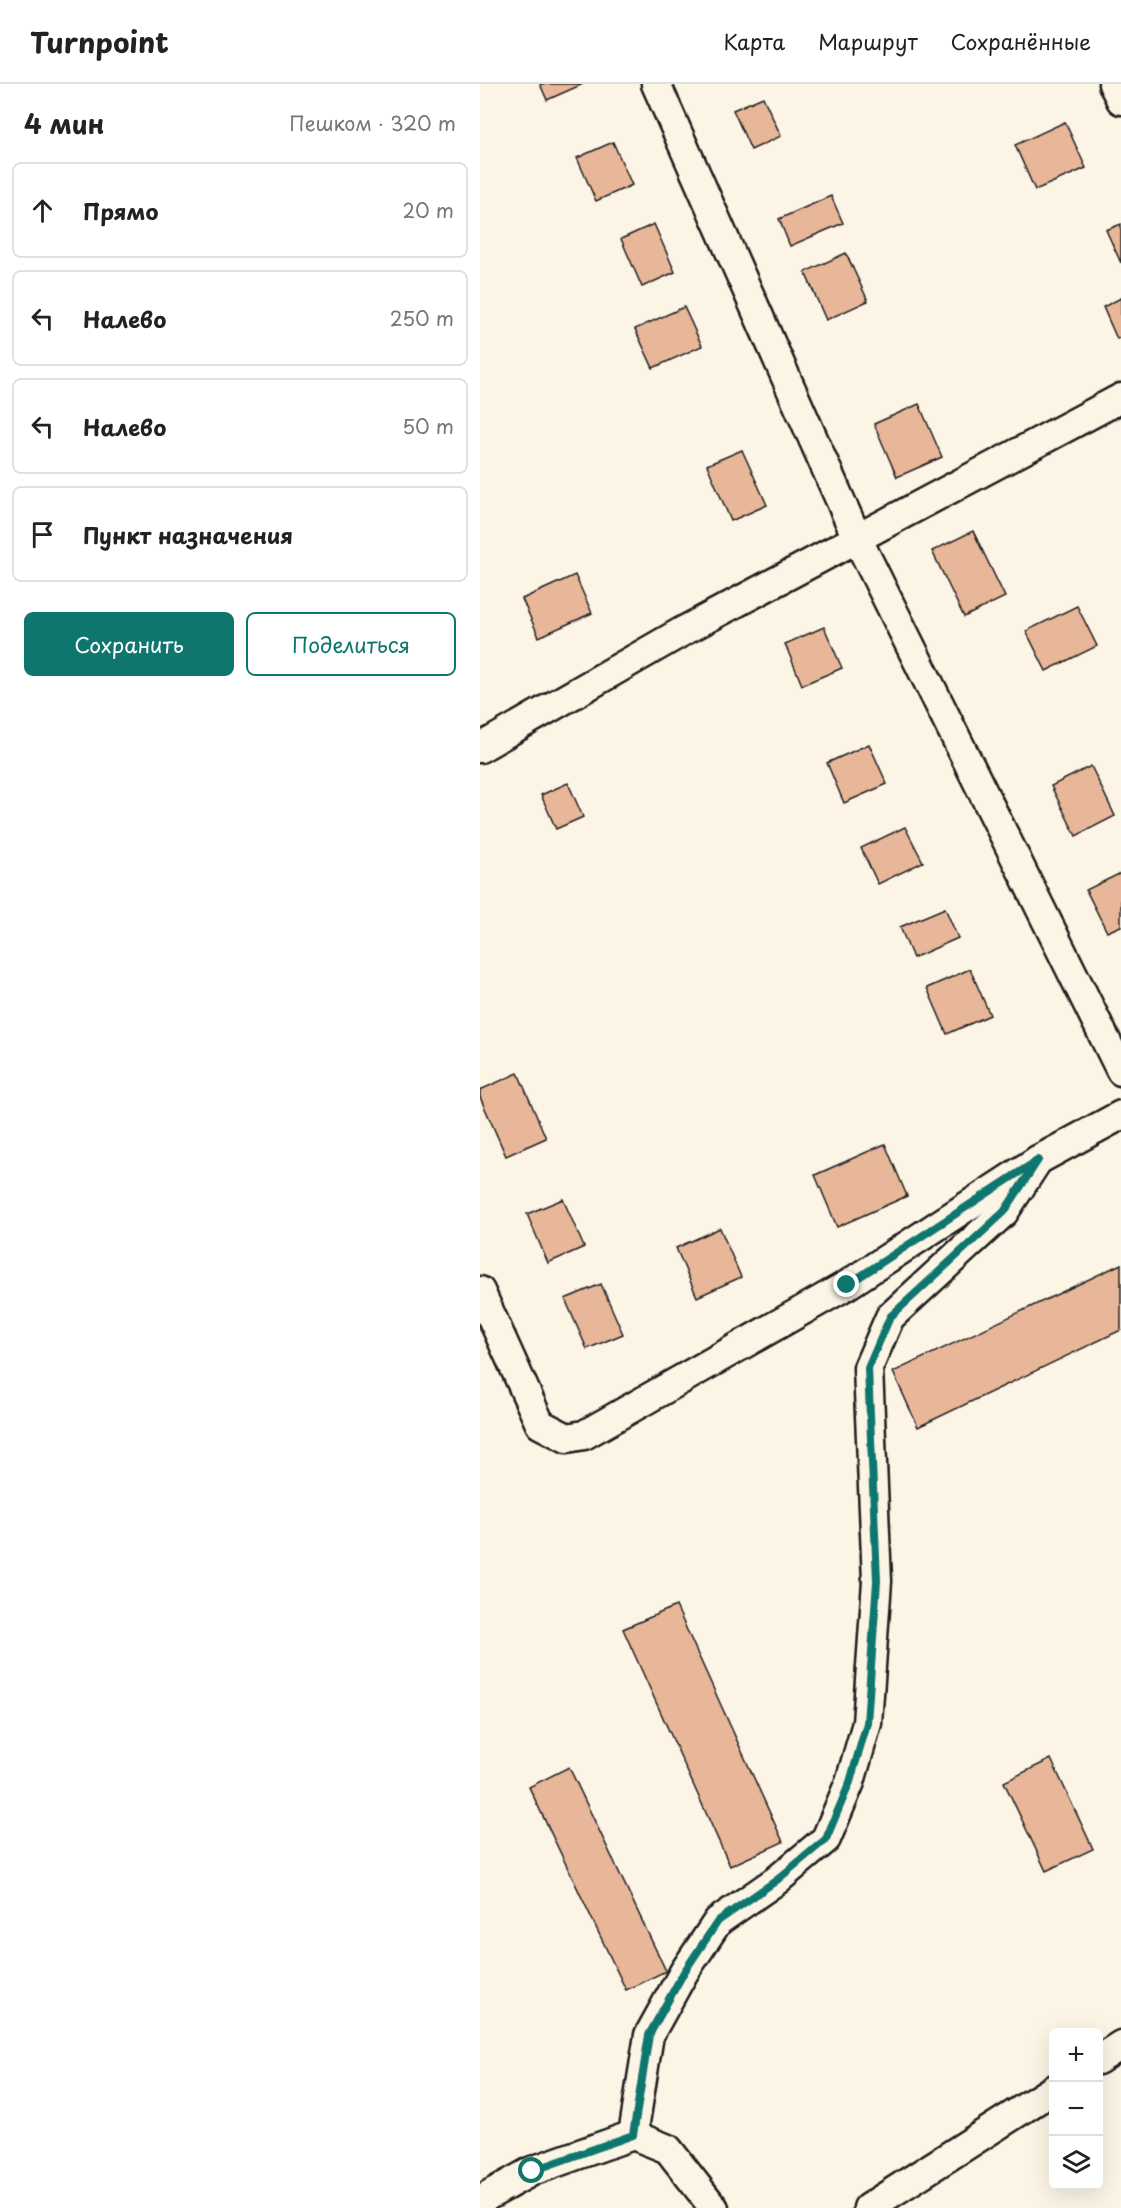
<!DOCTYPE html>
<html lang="ru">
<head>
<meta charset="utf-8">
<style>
	body { margin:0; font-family:"Playpen Sans",sans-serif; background:#f6f6f6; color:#222 }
	.controls { position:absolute; right:18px; bottom:18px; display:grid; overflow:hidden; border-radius:9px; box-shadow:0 6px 24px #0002 }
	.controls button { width:54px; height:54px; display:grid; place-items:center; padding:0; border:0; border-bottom:2px solid #e0e0e0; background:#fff; color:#222; font:30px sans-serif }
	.stop { position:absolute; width:18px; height:18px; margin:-14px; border:4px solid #0f766e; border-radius:50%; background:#fff }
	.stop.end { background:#0f766e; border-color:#fff; box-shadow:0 2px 6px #0008 }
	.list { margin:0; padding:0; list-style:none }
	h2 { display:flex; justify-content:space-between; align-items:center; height:78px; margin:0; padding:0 24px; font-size:26px }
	h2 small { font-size:20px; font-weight:400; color:#767676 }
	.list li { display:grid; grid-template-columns:39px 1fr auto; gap:18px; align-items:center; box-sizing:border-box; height:96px; margin:0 12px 12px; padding:0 12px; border:2px solid #e0e0e0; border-radius:9px }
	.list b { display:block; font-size:22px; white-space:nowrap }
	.list em { font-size:20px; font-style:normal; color:#767676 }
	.actions { display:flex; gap:12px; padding:18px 24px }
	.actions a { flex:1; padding:14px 0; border:2px solid #0f766e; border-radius:9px; text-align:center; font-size:21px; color:#0f766e }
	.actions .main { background:#0f766e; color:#fff }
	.icon { flex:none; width:33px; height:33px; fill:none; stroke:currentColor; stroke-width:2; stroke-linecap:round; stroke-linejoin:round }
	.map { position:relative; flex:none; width:641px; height:2124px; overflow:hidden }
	header { display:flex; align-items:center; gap:36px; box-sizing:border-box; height:84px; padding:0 30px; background:#fff; border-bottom:2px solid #e0e0e0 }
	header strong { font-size:28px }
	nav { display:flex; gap:33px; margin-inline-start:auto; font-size:21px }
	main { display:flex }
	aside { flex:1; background:#fff }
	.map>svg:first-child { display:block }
	.building { fill:#e8b699; stroke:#1c1c1c; stroke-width:1.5 }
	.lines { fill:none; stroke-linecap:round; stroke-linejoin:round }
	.minor-casing { stroke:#1c1c1c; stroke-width:33 }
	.minor { stroke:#fcf5e5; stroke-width:28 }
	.route { stroke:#0f766e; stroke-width:8 }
</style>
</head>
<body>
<header>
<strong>Turnpoint</strong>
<nav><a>Карта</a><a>Маршрут</a><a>Сохранённые</a></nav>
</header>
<main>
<aside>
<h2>4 мин<small>Пешком · 320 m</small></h2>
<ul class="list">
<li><svg class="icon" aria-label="ahead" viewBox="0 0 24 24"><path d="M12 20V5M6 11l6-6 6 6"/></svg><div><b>Прямо</b></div><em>20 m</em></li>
<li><svg class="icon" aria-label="left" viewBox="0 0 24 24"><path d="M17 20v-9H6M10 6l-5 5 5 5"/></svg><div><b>Налево</b></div><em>250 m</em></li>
<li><svg class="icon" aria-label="left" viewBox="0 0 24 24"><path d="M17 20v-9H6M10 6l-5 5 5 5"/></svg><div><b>Налево</b></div><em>50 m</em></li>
<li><svg class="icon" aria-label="arrive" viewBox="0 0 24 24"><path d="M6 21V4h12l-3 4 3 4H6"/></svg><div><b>Пункт назначения</b></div></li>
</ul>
<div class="actions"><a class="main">Сохранить</a><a>Поделиться</a></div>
</aside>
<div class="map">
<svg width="641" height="2124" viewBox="0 0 641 2124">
	<rect width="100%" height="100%" fill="#fcf5e5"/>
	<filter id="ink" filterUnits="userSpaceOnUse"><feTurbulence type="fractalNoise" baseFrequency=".0167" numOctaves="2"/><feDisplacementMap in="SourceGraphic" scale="12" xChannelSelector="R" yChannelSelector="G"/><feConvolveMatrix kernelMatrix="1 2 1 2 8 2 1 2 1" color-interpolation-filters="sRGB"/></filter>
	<g filter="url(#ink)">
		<g class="building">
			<path d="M60,0H103L67,16Z"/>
			<path d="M283,13L301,52L271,66L253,26Z"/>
			<path d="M585,38L606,84L555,106L535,61Z"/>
			<path d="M133,58L152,101L116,117L97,74Z"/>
			<path d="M351,112L363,139L310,162L299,135Z"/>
			<path d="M174,140L195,188L162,203L141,155Z"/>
			<path d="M641,140V179L626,146Z"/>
			<path d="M366,169L388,217L346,236L325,188Z"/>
			<path d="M641,214V253L637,255L623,223Z"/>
			<path d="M204,223L222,262L173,284L155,245Z"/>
			<path d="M439,320L462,373L417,393L394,340Z"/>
			<path d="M262,366L287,421L251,437L227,381Z"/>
			<path d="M493,447L525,513L484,533L452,467Z"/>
			<path d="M95,491L112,529L59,553L42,515Z"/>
			<path d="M597,522L617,562L566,587L546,547Z"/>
			<path d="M344,543L362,584L322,601L305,560Z"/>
			<path d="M389,660L407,700L364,719L347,679Z"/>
			<path d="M611,682L635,732L596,752L571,702Z"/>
			<path d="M88,699L103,733L76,745L61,711Z"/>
			<path d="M425,743L443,778L398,800L381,764Z"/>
			<path d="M641,789V842L627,848L606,806Z"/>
			<path d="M465,824L478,854L433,874L420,843Z"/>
			<path d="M490,885L510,931L467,950L447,904Z"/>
			<path d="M38,989L66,1054L26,1072L0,1013V1006Z"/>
			<path d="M405,1060L427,1112L357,1143L335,1091Z"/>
			<path d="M83,1115L104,1163L68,1179L47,1130Z"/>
			<path d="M240,1144L261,1193L217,1213L196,1164Z"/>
			<path d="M641,1180V1246L438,1343L413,1288Z"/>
			<path d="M121,1200L143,1250L107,1265L85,1215Z"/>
			<path d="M196,1522L303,1758L250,1782L143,1545Z"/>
			<path d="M571,1675L613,1765L566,1787L524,1698Z"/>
			<path d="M89,1683L186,1887L146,1906L49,1703Z"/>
		</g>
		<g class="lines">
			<g class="minor-casing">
				<g id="minor">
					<path d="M176,0L377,454L641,987"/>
					<path d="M633,0L641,16"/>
					<path d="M0,664L205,546L641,314"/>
					<path d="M0,1207L60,1340L87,1354L104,1351L367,1201L558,1076L641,1031"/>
					<path d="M618,1976L641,1961"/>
					<path d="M153,2051L169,1951L204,1888L238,1837L297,1796L346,1755L370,1698L387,1639L397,1497L388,1284L410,1233L524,1128L558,1076"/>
					<path d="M0,2116L52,2087L153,2051L188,2065L234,2124"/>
					<path d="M388,2124L574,2005"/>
				</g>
			</g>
			<use href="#minor" class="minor"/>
		</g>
	</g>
	<g class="lines" filter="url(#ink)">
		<path class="route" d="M52,2087L153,2051L169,1951L204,1888L238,1837L297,1796L346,1755L370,1698L387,1639L397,1497L388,1284L410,1233L524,1128L558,1076L367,1201"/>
	</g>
</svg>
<div class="controls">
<button>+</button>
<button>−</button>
<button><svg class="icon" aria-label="layers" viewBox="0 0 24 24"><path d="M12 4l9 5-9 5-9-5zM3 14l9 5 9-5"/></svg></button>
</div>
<div class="stop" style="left:52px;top:2087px"></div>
<div class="stop end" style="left:367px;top:1201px"></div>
</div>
</main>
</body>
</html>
